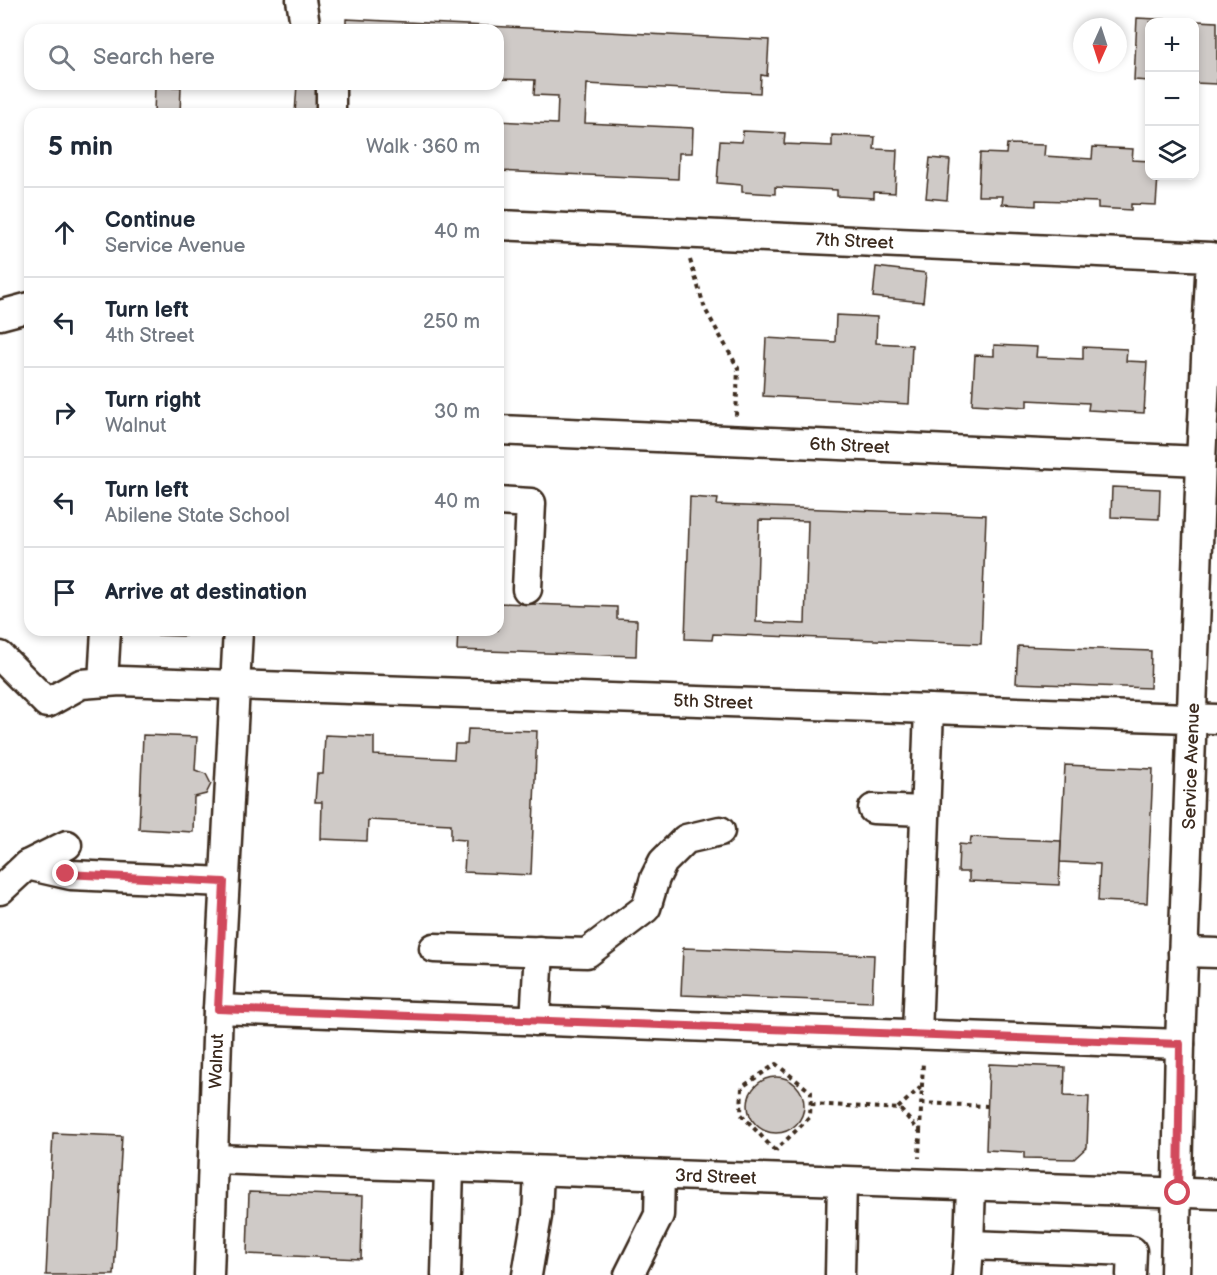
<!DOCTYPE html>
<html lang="en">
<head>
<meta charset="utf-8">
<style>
	body { margin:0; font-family:"Balsamiq Sans",sans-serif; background:#f2f2f3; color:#1f2937 }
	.controls { position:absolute; right:18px; top:18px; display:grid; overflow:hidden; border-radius:12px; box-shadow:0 3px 9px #0003 }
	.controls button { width:54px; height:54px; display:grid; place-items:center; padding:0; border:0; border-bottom:2px solid #e0e1e3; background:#fff; color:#1f2937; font:30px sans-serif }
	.compass { position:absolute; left:1073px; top:18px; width:54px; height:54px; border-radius:50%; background:#fff; box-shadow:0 3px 9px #0003; rotate:183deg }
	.stop { position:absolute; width:18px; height:18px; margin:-14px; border:4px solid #d1495b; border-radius:50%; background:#fff }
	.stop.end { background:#d1495b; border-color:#fff; box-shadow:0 2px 6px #0008 }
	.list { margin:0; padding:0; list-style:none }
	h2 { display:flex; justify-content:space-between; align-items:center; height:78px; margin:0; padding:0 24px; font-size:26px }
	h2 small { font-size:20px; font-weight:400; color:#747a83 }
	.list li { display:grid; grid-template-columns:39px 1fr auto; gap:18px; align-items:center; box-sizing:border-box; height:90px; padding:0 24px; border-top:2px solid #e0e1e3 }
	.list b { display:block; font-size:22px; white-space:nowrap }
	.list p { margin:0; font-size:20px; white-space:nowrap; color:#747a83 }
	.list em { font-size:20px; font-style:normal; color:#747a83 }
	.icon { flex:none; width:33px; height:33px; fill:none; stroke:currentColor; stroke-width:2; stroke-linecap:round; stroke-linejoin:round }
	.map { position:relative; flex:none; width:1217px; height:1275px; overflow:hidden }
	.search { position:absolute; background:#fff; box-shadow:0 3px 9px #0003; left:24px; top:24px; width:480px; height:66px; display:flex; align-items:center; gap:15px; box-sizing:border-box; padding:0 21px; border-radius:18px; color:#747a83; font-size:22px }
	.panel { position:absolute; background:#fff; box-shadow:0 3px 9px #0003; left:24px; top:108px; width:480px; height:528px; border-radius:18px }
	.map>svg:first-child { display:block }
	.building { fill:#cfcac7; stroke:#3b2a1e; stroke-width:1.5; fill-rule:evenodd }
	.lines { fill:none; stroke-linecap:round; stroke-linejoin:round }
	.minor-casing { stroke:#3b2a1e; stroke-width:33 }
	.path { stroke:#3b2a1e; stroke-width:4; stroke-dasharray:4.5 4.5; stroke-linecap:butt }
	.minor { stroke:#fff; stroke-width:28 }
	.route { stroke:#d1495b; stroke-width:8 }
	.labels { text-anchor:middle; stroke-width:4.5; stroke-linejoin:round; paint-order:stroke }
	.street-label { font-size:18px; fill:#3b2a1e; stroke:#fff }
</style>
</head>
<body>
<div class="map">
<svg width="1217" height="1275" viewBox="0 0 1217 1275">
	<rect width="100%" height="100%" fill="#fff"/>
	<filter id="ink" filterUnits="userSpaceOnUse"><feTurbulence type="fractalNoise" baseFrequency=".0167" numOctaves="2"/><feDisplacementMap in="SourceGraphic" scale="12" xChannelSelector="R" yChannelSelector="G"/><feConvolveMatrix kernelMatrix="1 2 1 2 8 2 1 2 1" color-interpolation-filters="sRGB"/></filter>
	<g filter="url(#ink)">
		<g class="building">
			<path d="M1137,18L1217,22V84L1194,83V22H1150V81L1134,80Z"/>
			<path d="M346,19L769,40L767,76L761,75L760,93L587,84L585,123L693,128L692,153H679L678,179L498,171V121L557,124L558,96L534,95L535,80L498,79V30H346Z"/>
			<path d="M297,84L321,85L320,114H295Z"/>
			<path d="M155,86L181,87L180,114H154Z"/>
			<path d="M743,131L785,133L784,144L832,146V135L875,137L874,149L897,150L895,193L874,192V198L837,196V190L775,187V194L742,192V185L717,183L720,141L742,142Z"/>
			<path d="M1007,144L1045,145L1044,156L1092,159L1093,147L1133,149L1132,160L1150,161V176H1158L1156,205L1131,204V210L1098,208V202L1036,200V206L1002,204L1003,196H978L980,153L1006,154Z"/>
			<path d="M930,158L950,160L947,200L926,198Z"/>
			<path d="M876,267L926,273L923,302L873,297Z"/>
			<path d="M836,315L877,317L876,343L912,345L909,404L763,396L766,338L835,342Z"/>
			<path d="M994,345L1037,347L1036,357L1083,359V347L1127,349L1126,361L1147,362L1144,413L1088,410L1089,403L1027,400V407L972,404L975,355L994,356Z"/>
			<path d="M1112,487L1160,489L1159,519L1111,517Z"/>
			<path d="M690,497L718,499L717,505L986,515L981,644L713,634L712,640L685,639ZM759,520L808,521L805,624L756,622Z"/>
			<path d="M498,603L617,607V619L637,620L636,656L457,650L458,630H498Z"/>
			<path d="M152,630H185V636L152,635Z"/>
			<path d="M1018,646L1151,651L1150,688L1016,683Z"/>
			<path d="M468,729L537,731L531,875L464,872L466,840L451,839V824L368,820L367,841L321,839L322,802H315L317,774H323L325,735L374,737V755L454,759L455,744H467Z"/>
			<path d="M143,735L197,737L195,770L206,774L211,784L206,794L194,797L193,832L139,829Z"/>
			<path d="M1065,765L1153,769L1147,903L1098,901L1100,864L1060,862Z"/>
			<path d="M971,837L1061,841L1059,885L969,881V872H958L959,844L970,845Z"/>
			<path d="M683,948L874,955L872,1002L681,995Z"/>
			<path d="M989,1064L1065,1067L1064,1096L1089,1097L1087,1147L1074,1159L1024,1158V1152L986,1150Z"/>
			<circle cx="776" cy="1105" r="28"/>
			<path d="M53,1133L122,1136L114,1275H46Z"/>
			<path d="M249,1192L363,1196L361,1259L247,1254Z"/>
		</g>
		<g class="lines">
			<g class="minor-casing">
				<g id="minor">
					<path d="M301,0L306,30"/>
					<path d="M331,84V114"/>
					<path id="s1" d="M498,225L1211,257L1201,461L1180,1044L1175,1275"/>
					<path d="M0,315L30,307"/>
					<path id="s2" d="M498,430L1201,461"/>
					<path d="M498,501L531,503L527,589"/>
					<path id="s3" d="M0,656L47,703L81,684L120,681L1217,719"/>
					<path d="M103,682L106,630"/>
					<path d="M873,809L925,811"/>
					<path d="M27,865L67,845"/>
					<path d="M0,890L27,865L71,875L224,882"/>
					<path d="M434,948L587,953L646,908L655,878L663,862L686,839L720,831"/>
					<path d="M1183,952L1217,953"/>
					<path d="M218,1009L1180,1044"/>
					<path d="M535,1021L539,951"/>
					<path d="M917,1034L929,709"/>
					<path id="s4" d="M214,1159L1217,1194"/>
					<path d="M969,1245L971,1186"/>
					<path id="s5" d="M209,1275L218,1009L238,630"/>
					<path d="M446,1275L449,1168"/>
					<path d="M527,1275L537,1216L539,1171"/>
					<path d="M629,1275L659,1215L660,1175"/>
					<path d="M840,1275L842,1181"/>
					<path d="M967,1275L969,1245L1132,1251L1131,1275"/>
				</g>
			</g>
			<g class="path">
				<path d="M690,260L705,309L738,368L736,416"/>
				<path d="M921,1103L987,1106"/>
				<path d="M811,1104L900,1109L920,1132L919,1158"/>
				<path d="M898,1108L921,1087"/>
				<path d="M920,1132L923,1061"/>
				<path d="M775,1151L741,1114L742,1087L776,1064L811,1092L810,1117L775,1151"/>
			</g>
			<use href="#minor" class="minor"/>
		</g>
	</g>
	<g class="lines" filter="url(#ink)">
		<path class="route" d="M66,874L224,882L218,1009L1180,1044L1178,1193"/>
	</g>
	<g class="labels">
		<g class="street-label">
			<text dy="6" stroke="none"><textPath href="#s1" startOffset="357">7th Street</textPath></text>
			<text dy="6" stroke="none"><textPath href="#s2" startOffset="352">6th Street</textPath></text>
			<text dy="6" stroke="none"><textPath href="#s3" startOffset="738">5th Street</textPath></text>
			<text transform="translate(1191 766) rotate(-88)" y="6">Service Avenue</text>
			<text dy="6" stroke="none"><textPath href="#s5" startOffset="214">Walnut</textPath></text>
			<text dy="6" stroke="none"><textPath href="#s4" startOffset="502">3rd Street</textPath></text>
		</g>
	</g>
</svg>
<div class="controls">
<button>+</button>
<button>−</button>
<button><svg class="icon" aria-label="layers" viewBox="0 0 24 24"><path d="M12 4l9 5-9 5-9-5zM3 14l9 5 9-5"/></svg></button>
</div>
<svg class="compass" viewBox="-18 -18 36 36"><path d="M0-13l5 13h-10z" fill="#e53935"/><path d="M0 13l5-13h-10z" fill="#747a83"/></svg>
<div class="stop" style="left:1178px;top:1193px"></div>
<div class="stop end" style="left:66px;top:874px"></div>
<div class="search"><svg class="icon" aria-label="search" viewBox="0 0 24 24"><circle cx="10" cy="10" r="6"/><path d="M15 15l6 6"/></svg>Search here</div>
<section class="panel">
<h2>5 min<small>Walk · 360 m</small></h2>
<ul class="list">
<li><svg class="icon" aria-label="ahead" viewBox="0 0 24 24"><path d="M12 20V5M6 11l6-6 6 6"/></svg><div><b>Continue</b><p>Service Avenue</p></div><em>40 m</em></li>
<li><svg class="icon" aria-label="left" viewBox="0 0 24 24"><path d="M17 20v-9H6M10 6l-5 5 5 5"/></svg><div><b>Turn left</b><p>4th Street</p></div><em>250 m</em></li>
<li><svg class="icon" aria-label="right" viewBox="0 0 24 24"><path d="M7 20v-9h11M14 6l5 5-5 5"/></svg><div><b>Turn right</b><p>Walnut</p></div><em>30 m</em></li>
<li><svg class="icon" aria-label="left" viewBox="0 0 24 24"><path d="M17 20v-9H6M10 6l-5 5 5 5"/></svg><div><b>Turn left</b><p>Abilene State School</p></div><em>40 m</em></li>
<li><svg class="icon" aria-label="arrive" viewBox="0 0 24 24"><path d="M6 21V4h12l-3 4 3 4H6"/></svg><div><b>Arrive at destination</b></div></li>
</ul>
</section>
</div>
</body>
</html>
